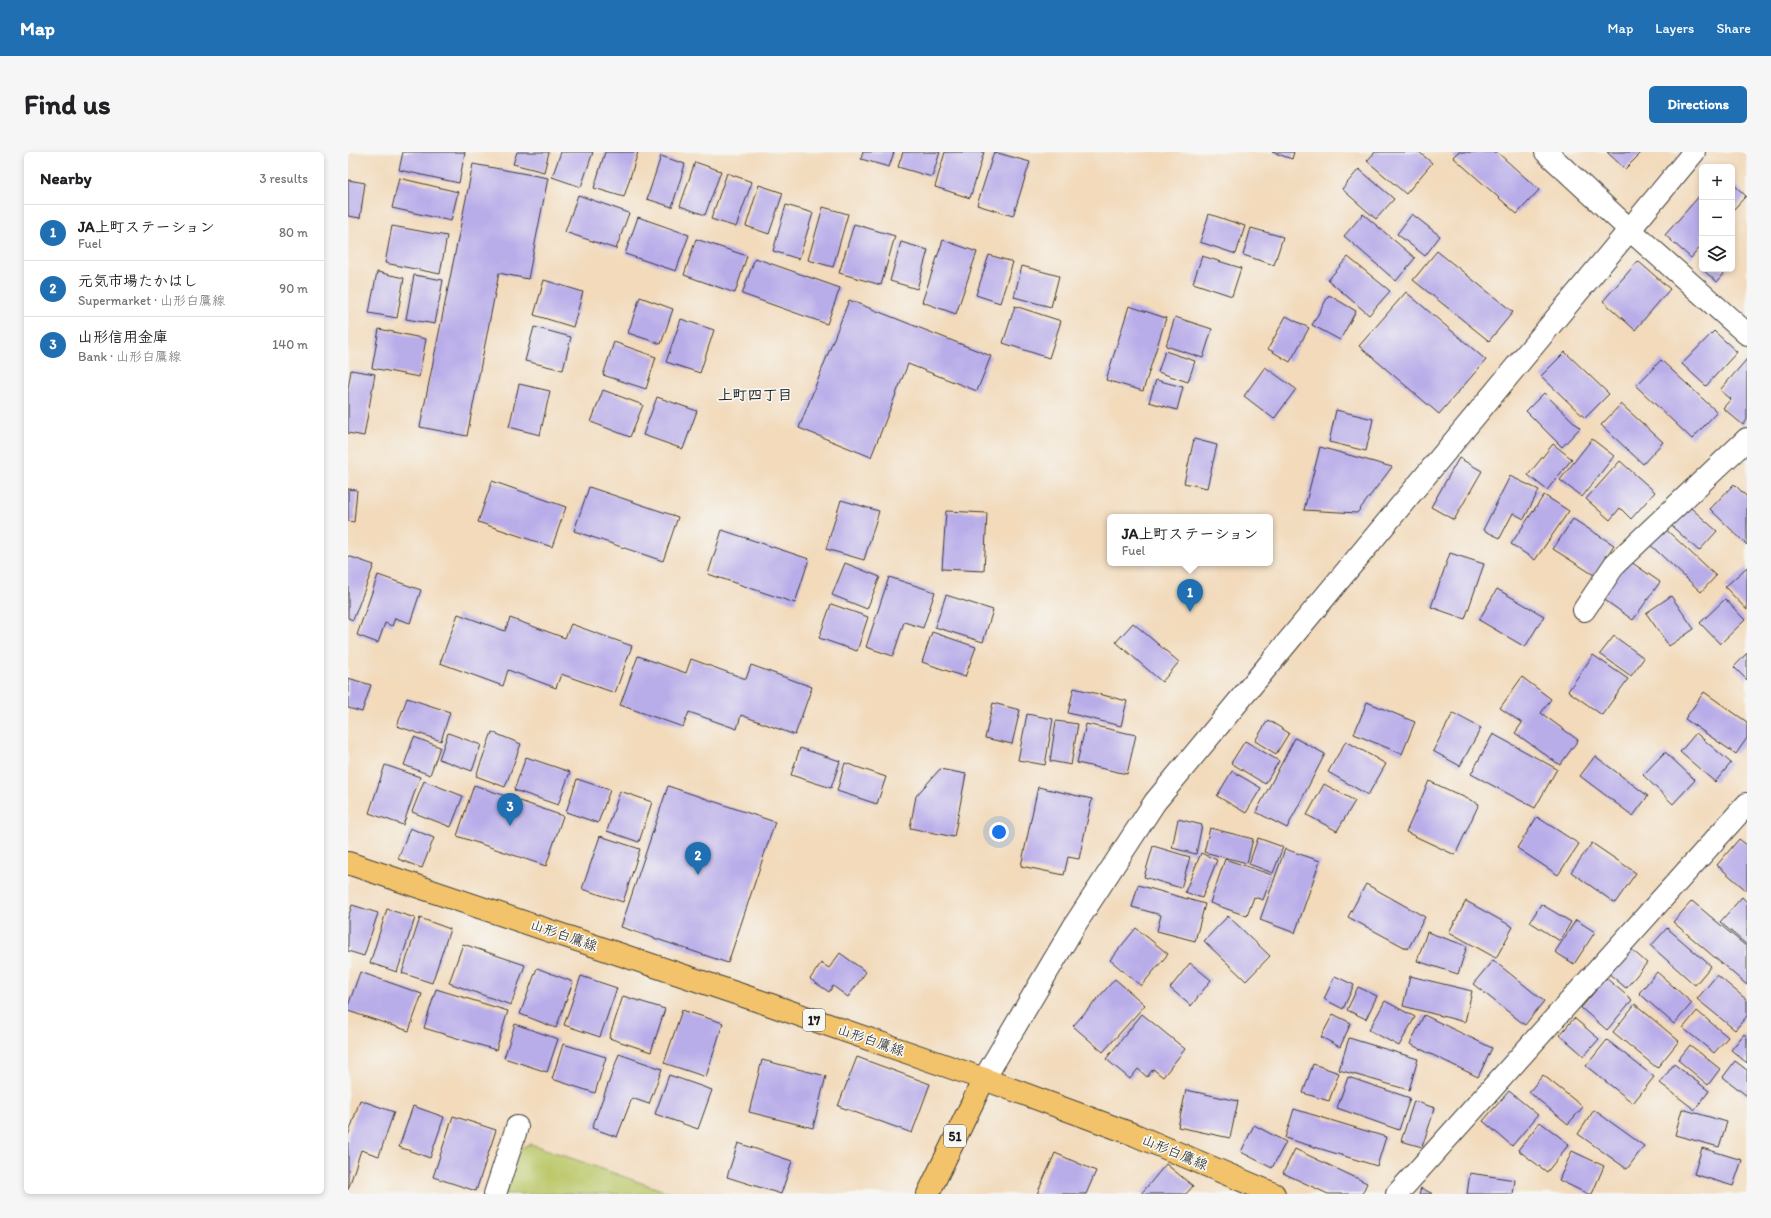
<!DOCTYPE html>
<html lang="en">
<head>
<meta charset="utf-8">
<style>
	body { margin:0; font-family:Itim,"Klee One",sans-serif; background:#f6f6f6; color:#202124 }
	.controls { position:absolute; right:12px; top:12px; display:grid; overflow:hidden; border-radius:6px; box-shadow:0 2px 6px #0003 }
	.controls button { width:36px; height:36px; display:grid; place-items:center; padding:0; border:0; border-bottom:1px solid #e0e0e0; background:#fff; color:#202124; font:20px sans-serif }
	.you { position:absolute; left:651px; top:680px; width:14px; height:14px; margin:-10px; border:3px solid #fff; border-radius:50%; background:#1a73e8; box-shadow:0 0 0 6px #1a73e833 }
	.badge { display:grid; place-items:center; width:26px; height:26px; border-radius:50%; background:#1f6fb2; color:#fff; font-size:13px; font-weight:700 }
	.pin { position:absolute; translate:-50% -33px; filter:drop-shadow(0 1px 2px #0008) }
	.pin::after { content:''; position:absolute; top:21px; width:14px; height:12px; background:inherit; clip-path:polygon(0 0,100% 0,50% 100%) }
	.popup { position:absolute; left:759px; top:362px; width:166px; height:52px; box-sizing:border-box; display:grid; place-content:center; border-radius:6px; background:#fff; filter:drop-shadow(0 1px 3px #0005); font-size:13px; white-space:nowrap; color:#757577 }
	.popup b { font-size:15px; color:#202124 }
	.popup::after { content:''; position:absolute; left:50%; top:100%; margin-left:-8px; border:8px solid transparent; border-top-color:#fff }
	.list { margin:0; padding:0; list-style:none }
	h2 { display:flex; justify-content:space-between; align-items:center; height:52px; margin:0; padding:0 16px; font-size:17px }
	h2 small { font-size:13px; font-weight:400; color:#757577 }
	.list li { display:grid; grid-template-columns:26px 1fr auto; gap:12px; align-items:center; box-sizing:border-box; height:56px; padding:0 16px; border-top:1px solid #e0e0e0 }
	.list b { display:block; font-size:15px; white-space:nowrap }
	.list p { margin:0; font-size:13px; white-space:nowrap; color:#757577 }
	.list em { font-size:13px; font-style:normal; color:#757577 }
	.icon { flex:none; width:22px; height:22px; fill:none; stroke:currentColor; stroke-width:2; stroke-linecap:round; stroke-linejoin:round }
	.map { position:relative; flex:none; width:1399px; height:1042px; overflow:hidden; border-radius:6px }
	header { display:flex; align-items:center; gap:24px; box-sizing:border-box; height:56px; padding:0 20px; background:#1f6fb2; color:#fff }
	header strong { font-size:19px }
	nav { display:flex; gap:22px; margin-inline-start:auto; font-size:14px }
	.intro { display:flex; align-items:center; justify-content:space-between; box-sizing:border-box; height:96px; padding:0 24px }
	h1 { margin:0; font-size:28px }
	.button { padding:10px 18px; border-radius:6px; background:#1f6fb2; color:#fff; font-size:14px; font-weight:700 }
	main { display:flex; gap:24px; padding:0 24px }
	aside { flex:1; background:#fff; border-radius:6px; box-shadow:0 2px 6px #0003 }
	.map>svg:first-child { display:block }
	.green { fill:#bcc86a; stroke:#6c7243 }
	.building { fill:#b9ade9 }
	.lines { fill:none; stroke-linecap:round; stroke-linejoin:round }
	.minor-casing { stroke:#3c3834; stroke-width:24 }
	.tertiary-casing { stroke:#3c3834; stroke-width:24 }
	.primary-casing { stroke:#3c3834; stroke-width:24 }
	.minor { stroke:#fff; stroke-width:22 }
	.tertiary { stroke:#fff; stroke-width:22 }
	.primary { stroke:#f2c36a; stroke-width:22 }
	.labels { text-anchor:middle; stroke-width:3.5; stroke-linejoin:round; paint-order:stroke }
	.shield { fill:#f6f6f2; stroke:#5d5d5c; stroke-width:1 }
	.shield-label { font-size:13px; font-weight:bold; fill:#1c1c1c }
	.street-label { font-size:14px; fill:#1c1c1c; stroke:#f6f6f2 }
	.neighbourhood-label { font-size:15px; font-weight:bold; fill:#1c1c1c; stroke:#f6f6f2 }
</style>
</head>
<body>
<header>
<strong>Map</strong>
<nav><a>Map</a><a>Layers</a><a>Share</a></nav>
</header>
<div class="intro"><h1>Find us</h1><a class="button">Directions</a></div>
<main>
<aside>
<h2>Nearby<small>3 results</small></h2>
<ul class="list">
<li><span class="badge">1</span><div><b>JA上町ステーション</b><p>Fuel</p></div><em>80 m</em></li>
<li><span class="badge">2</span><div><b>元気市場たかはし</b><p>Supermarket · 山形白鷹線</p></div><em>90 m</em></li>
<li><span class="badge">3</span><div><b>山形信用金庫</b><p>Bank · 山形白鷹線</p></div><em>140 m</em></li>
</ul>
</aside>
<div class="map">
<svg width="1399" height="1042" viewBox="0 0 1399 1042">
	<rect width="100%" height="100%" fill="#f6f6f2"/>
	<filter id="ink" filterUnits="userSpaceOnUse"><feTurbulence type="fractalNoise" baseFrequency=".025" numOctaves="2"/><feDisplacementMap in="SourceGraphic" scale="8" xChannelSelector="R" yChannelSelector="G"/><feConvolveMatrix kernelMatrix="1 2 1 2 8 2 1 2 1" color-interpolation-filters="sRGB"/></filter>
	<filter id="wash" filterUnits="userSpaceOnUse"><feTurbulence type="fractalNoise" baseFrequency=".012" numOctaves="4" result="noise"/><feDisplacementMap in="SourceGraphic" scale="16" xChannelSelector="R" yChannelSelector="G"/><feGaussianBlur stdDeviation="0.9" result="paint"/><feColorMatrix in="noise" values="0 0 0 0 0 0 0 0 0 0 0 0 0 0 0 0 0 1.4 0 .05"/><feComposite in="paint" operator="in"/></filter>
	<g filter="url(#wash)">
		<rect width="100%" height="100%" fill="#f2dabb"/>
		<path class="green" d="M183,992L325,1042H153L167,998Z"/>
		<g id="blocks">
			<g class="building">
				<path d="M55,0H117L111,31L51,18Z"/>
				<path d="M169,0H201L196,20L165,12Z"/>
				<path d="M213,0H245L233,35L204,25Z"/>
				<path d="M257,0H290L276,45L246,36Z"/>
				<path d="M515,0H546L541,15L513,7Z"/>
				<path d="M555,0H592L584,25L550,15Z"/>
				<path d="M597,0H636L622,46L587,35Z"/>
				<path d="M646,0L682,10L665,64L629,53Z"/>
				<path d="M924,0H946L944,7Z"/>
				<path d="M1027,0H1071L1084,11L1058,42L1019,9Z"/>
				<path d="M1110,0H1149L1191,38L1169,62L1105,5Z"/>
				<path d="M1259,0H1294L1277,17Z"/>
				<path d="M313,4L337,12L324,55L299,47Z"/>
				<path d="M347,10L373,19L357,63L332,54Z"/>
				<path d="M125,12L200,26L180,127L151,121L119,284L72,275Z"/>
				<path d="M1011,17L1046,47L1028,67L994,37Z"/>
				<path d="M379,21L404,30L388,75L363,67Z"/>
				<path d="M51,26L110,40L103,69L44,56Z"/>
				<path d="M0,28L17,31L12,66L0,64Z"/>
				<path d="M1384,31L1398,44L1384,59Z"/>
				<path d="M411,33L435,41L421,82L398,74Z"/>
				<path d="M1354,41V93L1343,106L1317,83Z"/>
				<path d="M230,43L281,61L268,97L217,80Z"/>
				<path d="M438,53L465,61L451,107L425,99Z"/>
				<path d="M475,55L500,62L485,115L460,108Z"/>
				<path d="M861,62L897,74L888,102L852,90Z"/>
				<path d="M1015,62L1067,106L1048,129L996,84Z"/>
				<path d="M1064,62L1092,84L1077,104L1049,82Z"/>
				<path d="M290,65L341,83L328,119L277,102Z"/>
				<path d="M506,72L547,84L533,133L491,121Z"/>
				<path d="M44,74L99,84L92,122L37,111Z"/>
				<path d="M903,76L935,85L926,113L895,103Z"/>
				<path d="M348,87L399,104L387,141L336,123Z"/>
				<path d="M595,88L629,100L608,162L574,150Z"/>
				<path d="M553,90L580,98L569,137L542,129Z"/>
				<path d="M1089,99L1165,160L1141,189L1065,128Z"/>
				<path d="M641,103L665,110L652,151L628,143Z"/>
				<path d="M854,104L893,116L884,144L845,131Z"/>
				<path d="M1000,105L1042,139L1021,163L980,128Z"/>
				<path d="M407,106L492,136L479,172L394,142Z"/>
				<path d="M1290,109L1322,137L1287,178L1255,149Z"/>
				<path d="M674,114L711,124L703,155L666,145Z"/>
				<path d="M1354,117H1380L1369,130Z"/>
				<path d="M29,120L56,126L49,166L21,161Z"/>
				<path d="M66,123L95,128L87,172L58,167Z"/>
				<path d="M196,128L235,140L225,175L186,163Z"/>
				<path d="M1058,140L1138,208L1091,262L1011,194Z"/>
				<path d="M981,143L1008,159L992,188L964,173Z"/>
				<path d="M292,145L325,157L313,192L280,181Z"/>
				<path d="M501,148L643,204L629,239L560,212L523,305L451,276Z"/>
				<path d="M667,154L713,169L701,206L655,191Z"/>
				<path d="M781,154L818,166L795,239L758,228Z"/>
				<path d="M938,164L961,176L942,210L920,197Z"/>
				<path d="M827,165L864,177L855,206L818,194Z"/>
				<path d="M333,167L366,178L352,221L318,210Z"/>
				<path d="M186,175L223,185L215,218L177,209Z"/>
				<path d="M31,177L78,187L71,225L24,216Z"/>
				<path d="M1366,179L1389,200L1358,234L1334,212Z"/>
				<path d="M266,190L308,205L298,237L255,223Z"/>
				<path d="M817,199L847,209L840,230L810,220Z"/>
				<path d="M1217,200L1261,242L1237,266L1193,224Z"/>
				<path d="M1399,207V268L1395,273L1375,256L1383,247L1372,238Z"/>
				<path d="M1313,208L1369,260L1344,287L1288,234Z"/>
				<path d="M917,215L948,237L926,267L896,244Z"/>
				<path d="M3,218L27,222L16,284L0,281V237Z"/>
				<path d="M808,228L835,235L829,258L801,250Z"/>
				<path d="M171,232L202,239L192,283L161,275Z"/>
				<path d="M255,238L295,253L282,285L243,270Z"/>
				<path d="M1196,241L1232,276L1214,295L1178,259Z"/>
				<path d="M309,245L349,259L335,297L295,283Z"/>
				<path d="M1273,252L1315,290L1295,312L1253,273Z"/>
				<path d="M988,258L1025,267L1018,299L981,290Z"/>
				<path d="M846,287L869,293L859,336L836,331Z"/>
				<path d="M1244,287L1266,304L1234,345L1212,328Z"/>
				<path d="M1205,292L1224,307L1199,338L1180,323Z"/>
				<path d="M972,295L1044,315L1009,361L956,358Z"/>
				<path d="M1111,306L1134,319L1106,368L1083,355Z"/>
				<path d="M1272,309L1307,340L1283,367L1272,356L1262,368L1238,347Z"/>
				<path d="M1162,324L1191,338L1176,367L1165,361L1152,386L1135,378Z"/>
				<path d="M144,329L218,355L204,395L130,370Z"/>
				<path d="M1386,332L1399,345V393L1362,357Z"/>
				<path d="M241,335L330,365L315,409L226,379Z"/>
				<path d="M0,337L9,338L6,370L0,369Z"/>
				<path d="M1196,343L1221,359L1187,408L1163,392Z"/>
				<path d="M493,348L531,359L516,408L478,397Z"/>
				<path d="M1334,348L1369,379L1351,399L1316,367Z"/>
				<path d="M598,359L639,361L636,419L594,417Z"/>
				<path d="M1225,367L1266,393L1246,423L1205,397Z"/>
				<path d="M1312,372L1368,424L1353,440L1297,388Z"/>
				<path d="M374,378L461,407L447,451L360,422Z"/>
				<path d="M1102,401L1136,412L1117,467L1083,455Z"/>
				<path d="M0,404L26,413L5,468L0,466Z"/>
				<path d="M1280,408L1312,430L1285,468L1254,446Z"/>
				<path d="M497,411L532,425L519,457L484,443Z"/>
				<path d="M1399,415V458L1377,435Z"/>
				<path d="M30,423L73,438L62,471L47,466L44,474L37,471L30,491L9,483Z"/>
				<path d="M541,425L587,440L575,476L556,470L545,504L518,495Z"/>
				<path d="M1149,437L1196,464L1177,495L1131,468Z"/>
				<path d="M598,443L645,458L635,490L587,475Z"/>
				<path d="M1323,444L1346,477L1321,494L1298,461Z"/>
				<path d="M1377,447L1397,468L1372,492L1352,471Z"/>
				<path d="M483,452L520,465L509,499L471,486Z"/>
				<path d="M110,462L157,479L162,466L217,486L223,472L284,494L267,541L213,522L208,536L160,518L155,534L92,511Z"/>
				<path d="M785,471L831,510L814,530L768,490Z"/>
				<path d="M584,480L628,495L617,525L574,510Z"/>
				<path d="M1266,484L1296,506L1283,524L1252,502Z"/>
				<path d="M1399,501V528L1386,515Z"/>
				<path d="M1245,503L1280,527L1254,563L1220,539Z"/>
				<path d="M290,504L338,521L343,507L398,527L403,513L464,535L447,583L393,563L389,577L341,560L335,575L272,553Z"/>
				<path d="M1174,525L1203,547L1193,561L1230,588L1212,613L1167,581L1174,571L1152,556Z"/>
				<path d="M0,526L23,533L14,560L0,556Z"/>
				<path d="M726,536L779,549L773,574L720,561Z"/>
				<path d="M1356,540L1399,570V586L1388,602L1337,567Z"/>
				<path d="M59,546L102,560L93,589L49,574Z"/>
				<path d="M1019,550L1067,570L1054,602L1006,582Z"/>
				<path d="M645,551L672,558L664,592L637,586Z"/>
				<path d="M1105,561L1133,576L1112,614L1085,599Z"/>
				<path d="M679,562L705,567L697,613L670,608Z"/>
				<path d="M920,568L941,581L928,602L907,589Z"/>
				<path d="M708,569L730,572L723,613L702,609Z"/>
				<path d="M738,572L788,583L779,622L729,611Z"/>
				<path d="M144,580L173,592L157,635L128,624Z"/>
				<path d="M100,581L133,593L124,619L91,607Z"/>
				<path d="M1348,581L1383,611L1367,630L1332,600Z"/>
				<path d="M1145,582L1209,617L1187,656L1123,622Z"/>
				<path d="M66,585L92,595L82,623L56,613Z"/>
				<path d="M947,586L977,602L939,676L908,660Z"/>
				<path d="M897,589L931,609L917,632L883,611Z"/>
				<path d="M998,589L1038,612L1020,643L980,620Z"/>
				<path d="M452,596L492,609L483,636L443,623Z"/>
				<path d="M1317,600L1347,628L1325,652L1295,623Z"/>
				<path d="M1247,604L1300,644L1285,664L1232,624Z"/>
				<path d="M178,605L222,620L210,653L166,638Z"/>
				<path d="M497,611L538,625L529,652L489,639Z"/>
				<path d="M37,613L72,625L55,673L21,661Z"/>
				<path d="M592,617L618,622L606,685L562,676L568,644Z"/>
				<path d="M884,619L913,636L898,661L869,644Z"/>
				<path d="M229,627L262,638L250,671L218,660Z"/>
				<path d="M76,629L115,644L103,675L64,660Z"/>
				<path d="M1081,629L1131,652L1107,703L1058,680Z"/>
				<path d="M976,632L1007,649L989,679L959,663Z"/>
				<path d="M126,633L215,664L198,714L109,684Z"/>
				<path d="M320,634L427,670L380,811L273,775Z"/>
				<path d="M690,635L744,647L731,707L720,705L716,723L673,714Z"/>
				<path d="M272,639L304,650L291,690L259,679Z"/>
				<path d="M1189,665L1231,692L1210,723L1169,696Z"/>
				<path d="M830,667L854,673L848,702L824,696Z"/>
				<path d="M62,676L86,686L74,716L50,707Z"/>
				<path d="M862,676L905,687L899,711L856,700Z"/>
				<path d="M252,684L292,697L275,750L234,737Z"/>
				<path d="M910,686L935,695L925,721L901,712Z"/>
				<path d="M1391,687L1399,693V739L1369,713Z"/>
				<path d="M1244,691L1288,721L1267,751L1223,720Z"/>
				<path d="M805,694L842,705L833,736L796,725Z"/>
				<path d="M937,697L972,709L947,781L912,768Z"/>
				<path d="M853,701L869,708L854,746L837,740Z"/>
				<path d="M877,707L924,723L915,748L906,745L899,764L862,751Z"/>
				<path d="M1018,732L1077,765L1060,797L1000,765Z"/>
				<path d="M790,733L857,752L847,789L809,779L813,763L784,755Z"/>
				<path d="M1394,745L1399,750V793L1372,770Z"/>
				<path d="M1118,749L1165,775L1148,806L1101,780Z"/>
				<path d="M1344,749L1399,795V833L1325,770Z"/>
				<path d="M1193,752L1223,770L1212,789L1182,770Z"/>
				<path d="M4,753L30,761L16,804L0,799V766Z"/>
				<path d="M39,757L67,766L49,820L22,811Z"/>
				<path d="M880,764L922,804L898,829L856,789Z"/>
				<path d="M72,766L102,777L84,831L54,821Z"/>
				<path d="M1228,768L1247,780L1226,812L1207,800Z"/>
				<path d="M788,776L820,802L793,834L762,808Z"/>
				<path d="M1319,776L1363,814L1347,833L1303,794Z"/>
				<path d="M1079,780L1119,794L1110,822L1069,809Z"/>
				<path d="M115,792L177,813L163,853L101,831Z"/>
				<path d="M1282,796L1299,811L1278,836L1260,821Z"/>
				<path d="M492,801L518,820L500,845L485,834L481,840L462,827L473,811L481,816Z"/>
				<path d="M1145,808L1196,849L1177,873L1125,832Z"/>
				<path d="M842,811L863,828L843,854L822,836Z"/>
				<path d="M189,816L225,830L208,876L172,862Z"/>
				<path d="M12,820L74,842L61,879L0,859V854Z"/>
				<path d="M1309,820L1344,851L1326,872L1291,841Z"/>
				<path d="M1369,823L1399,848V864L1387,878L1349,847Z"/>
				<path d="M233,824L269,836L252,885L216,873Z"/>
				<path d="M987,824L1006,833L995,857L976,847Z"/>
				<path d="M1062,824L1124,839L1117,870L1055,854Z"/>
				<path d="M1258,826L1284,848L1259,878L1233,856Z"/>
				<path d="M767,827L797,853L755,900L725,874Z"/>
				<path d="M1010,835L1029,844L1018,867L999,858Z"/>
				<path d="M88,837L160,859L148,898L76,876Z"/>
				<path d="M275,844L317,857L303,900L261,886Z"/>
				<path d="M1037,849L1067,865L1051,894L1021,878Z"/>
				<path d="M1287,852L1331,889L1309,916L1265,880Z"/>
				<path d="M334,858L375,871L358,925L316,911Z"/>
				<path d="M1349,859L1380,885L1366,901L1335,876Z"/>
				<path d="M794,862L837,897L815,925L805,917L799,925L790,917L782,927L758,907Z"/>
				<path d="M985,862L1003,871L992,895L973,885Z"/>
				<path d="M1076,863L1144,896L1130,925L1062,892Z"/>
				<path d="M1226,866L1251,887L1236,904L1212,883Z"/>
				<path d="M167,872L210,887L199,920L156,906Z"/>
				<path d="M1396,882L1399,885V911L1383,898Z"/>
				<path d="M1001,886L1070,907L1061,938L991,918Z"/>
				<path d="M1259,888L1306,925L1285,951L1238,914Z"/>
				<path d="M215,892L258,905L247,941L204,927Z"/>
				<path d="M1342,893L1372,917L1360,933L1330,908Z"/>
				<path d="M271,902L314,917L301,952L284,946L269,985L244,976Z"/>
				<path d="M509,905L582,932L564,981L490,954Z"/>
				<path d="M414,908L478,924L465,976L401,960Z"/>
				<path d="M1387,909L1399,918V944L1375,925Z"/>
				<path d="M965,912L991,921L981,949L955,941Z"/>
				<path d="M1326,912L1361,939L1347,958L1312,931Z"/>
				<path d="M321,923L364,938L350,977L307,962Z"/>
				<path d="M1195,923L1235,955L1220,972L1181,940Z"/>
				<path d="M1000,925L1062,946L1051,978L989,956Z"/>
				<path d="M838,938L890,949L882,986L830,975Z"/>
				<path d="M1161,939L1190,963L1164,994L1135,969Z"/>
				<path d="M12,948L46,960L31,1004L13,998L0,1038V984Z"/>
				<path d="M1066,949L1087,956L1074,995L1053,989Z"/>
				<path d="M65,954L96,965L82,1006L51,995Z"/>
				<path d="M946,957L1038,985L1029,1014L937,986Z"/>
				<path d="M1334,957L1379,970L1371,995L1327,983Z"/>
				<path d="M1246,958L1296,994L1279,1017L1230,982Z"/>
				<path d="M105,964L148,978L128,1039L85,1025Z"/>
				<path d="M1192,970L1221,992L1199,1020L1170,998Z"/>
				<path d="M906,973L938,990L924,1016L893,1000Z"/>
				<path d="M390,991L444,1009L433,1042L379,1025Z"/>
				<path d="M1354,996L1394,1008L1385,1034L1346,1022Z"/>
				<path d="M947,997L1019,1031L1014,1042H980L935,1021Z"/>
				<path d="M1224,999L1256,1014L1244,1042H1240L1211,1028Z"/>
				<path d="M707,1001L748,1019L738,1042H689Z"/>
				<path d="M818,1012L845,1034L838,1042H793Z"/>
				<path d="M1122,1021L1167,1028L1165,1042H1119Z"/>
				<path d="M1073,1036L1085,1042H1071Z"/>
			</g>
		</g>
	</g>
	<g filter="url(#ink)">
		<use href="#blocks" fill-opacity="0" stroke="#3c3834" stroke-width="1"/>
		<g class="lines">
			<g class="minor-casing">
				<g id="minor">
					<path d="M1198,0L1282,78L1399,182"/>
					<path d="M1236,458L1267,412L1399,287"/>
					<path d="M147,1042L169,975"/>
					<path d="M1049,1042L1399,652"/>
				</g>
			</g>
			<g class="tertiary-casing">
				<path id="tertiary" d="M636,927L728,771L807,650L1346,0"/>
			</g>
			<g class="primary-casing">
				<g id="primary">
					<path d="M0,711L417,851L636,927L787,983L926,1042"/>
					<path d="M580,1042L636,927"/>
				</g>
			</g>
			<use href="#minor" class="minor"/>
			<use href="#tertiary" class="tertiary"/>
			<use href="#primary" class="primary"/>
		</g>
	</g>
	<g class="labels">
		<g class="shield">
			<rect x="455" y="857" width="22" height="22" rx="3"/>
			<rect x="596" y="973" width="22" height="22" rx="3"/>
		</g>
		<g class="shield-label">
			<text x="466" y="873">17</text>
			<text x="607" y="989">51</text>
		</g>
		<g class="street-label">
			<text transform="translate(216 783) rotate(19)" y="5">山形白鷹線</text>
			<text transform="translate(523 888) rotate(19)" y="5">山形白鷹線</text>
			<text transform="translate(827 1000) rotate(23)" y="5">山形白鷹線</text>
		</g>
		<g class="neighbourhood-label">
			<text x="407" y="248">上町四丁目</text>
		</g>
	</g>
</svg>
<div class="controls">
<button>+</button>
<button>−</button>
<button><svg class="icon" aria-label="layers" viewBox="0 0 24 24"><path d="M12 4l9 5-9 5-9-5zM3 14l9 5 9-5"/></svg></button>
</div>
<div class="you"></div>
<div class="pin badge" style="left:842px;top:460px">1</div>
<div class="popup"><b>JA上町ステーション</b>Fuel</div>
<div class="pin badge" style="left:350px;top:723px">2</div>
<div class="pin badge" style="left:162px;top:674px">3</div>
</div>
</main>
</body>
</html>
